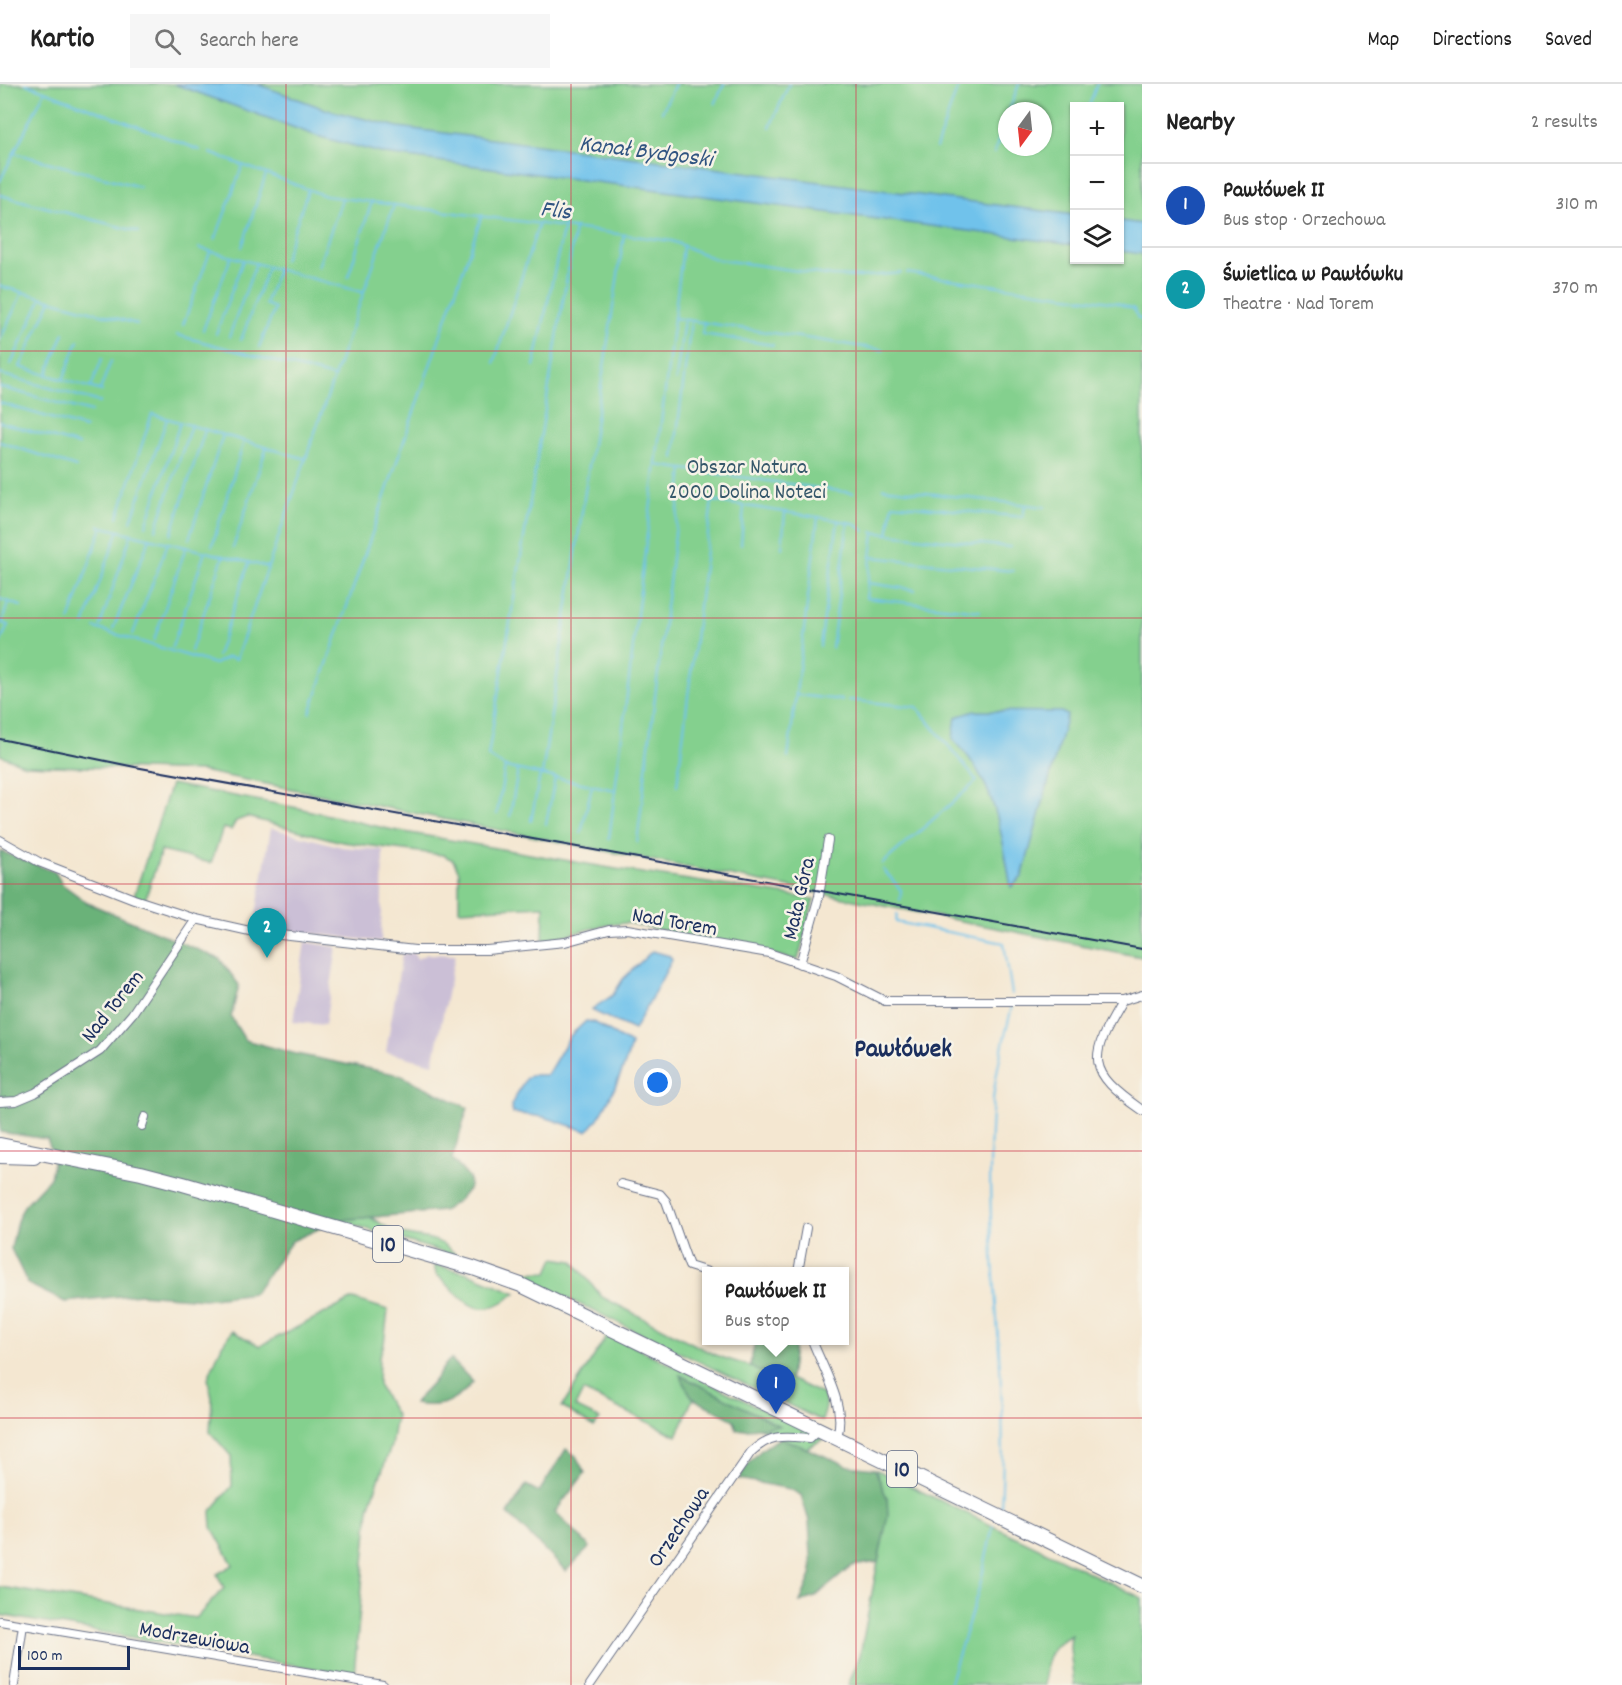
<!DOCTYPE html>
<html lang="en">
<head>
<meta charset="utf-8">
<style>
	body { margin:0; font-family:Dekko,sans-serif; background:#f6f6f6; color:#222 }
	.controls { position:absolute; right:18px; top:18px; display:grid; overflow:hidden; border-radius:0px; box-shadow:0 2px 4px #0004 }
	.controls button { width:54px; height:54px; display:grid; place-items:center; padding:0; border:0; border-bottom:2px solid #e0e0e0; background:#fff; color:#222; font:30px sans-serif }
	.compass { position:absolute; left:998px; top:18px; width:54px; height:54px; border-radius:50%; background:#fff; box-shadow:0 2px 4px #0004; rotate:195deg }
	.scale { position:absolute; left:18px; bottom:15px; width:112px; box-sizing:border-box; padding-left:6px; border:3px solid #1b2f5e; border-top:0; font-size:16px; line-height:21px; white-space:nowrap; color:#1b2f5e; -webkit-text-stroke:4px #f7f3e8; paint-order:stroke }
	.you { position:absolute; left:658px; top:999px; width:21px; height:21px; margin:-15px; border:4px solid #fff; border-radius:50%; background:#1a73e8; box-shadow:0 0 0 9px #1a73e833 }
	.badge { display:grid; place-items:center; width:39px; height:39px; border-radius:50%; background:#1a73e8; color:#fff; font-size:20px; font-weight:700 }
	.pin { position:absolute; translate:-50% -50px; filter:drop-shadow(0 2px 3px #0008) }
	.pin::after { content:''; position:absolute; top:32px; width:21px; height:18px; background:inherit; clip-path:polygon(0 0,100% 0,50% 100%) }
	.popup { position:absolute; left:702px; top:1183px; width:147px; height:78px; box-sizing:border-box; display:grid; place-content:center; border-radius:0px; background:#fff; filter:drop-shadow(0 2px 4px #0005); font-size:20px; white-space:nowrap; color:#767676 }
	.popup b { font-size:22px; color:#222 }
	.popup::after { content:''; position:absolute; left:50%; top:100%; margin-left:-12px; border:12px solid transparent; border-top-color:#fff }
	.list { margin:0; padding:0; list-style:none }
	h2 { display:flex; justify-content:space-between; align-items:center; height:78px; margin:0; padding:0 24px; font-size:26px }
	h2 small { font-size:20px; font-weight:400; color:#767676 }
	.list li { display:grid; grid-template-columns:39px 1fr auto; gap:18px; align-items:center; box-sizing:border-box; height:84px; padding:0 24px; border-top:2px solid #e0e0e0 }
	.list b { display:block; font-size:22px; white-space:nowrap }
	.list p { margin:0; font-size:20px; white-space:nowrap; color:#767676 }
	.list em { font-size:20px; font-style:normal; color:#767676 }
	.icon { flex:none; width:33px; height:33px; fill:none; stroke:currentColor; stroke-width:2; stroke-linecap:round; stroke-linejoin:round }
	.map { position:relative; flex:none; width:1142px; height:1601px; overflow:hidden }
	header { display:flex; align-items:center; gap:36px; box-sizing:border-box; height:84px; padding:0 30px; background:#fff; border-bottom:2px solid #e0e0e0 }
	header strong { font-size:28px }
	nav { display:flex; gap:33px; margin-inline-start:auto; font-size:21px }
	.search { width:420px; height:54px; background:#f6f6f6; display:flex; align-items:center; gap:15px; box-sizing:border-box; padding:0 21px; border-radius:0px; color:#767676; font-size:22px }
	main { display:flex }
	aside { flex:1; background:#fff }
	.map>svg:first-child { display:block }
	.industrial { fill:#cbbfd6 }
	.green { fill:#84d08e; stroke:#508076; stroke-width:1.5; fill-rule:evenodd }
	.forest { fill:#6bb279; stroke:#43706c; stroke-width:1.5 }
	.water { fill:#70c2eb; stroke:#4678a4; stroke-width:1.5 }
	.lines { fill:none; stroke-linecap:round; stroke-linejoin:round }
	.stream { stroke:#70c2eb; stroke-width:2 }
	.minor-casing { stroke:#676f86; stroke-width:10 }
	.trunk-casing { stroke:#676f86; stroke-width:16 }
	.minor { stroke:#fff; stroke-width:8 }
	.trunk { stroke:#fff; stroke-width:14 }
	.rail { stroke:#1b2f5e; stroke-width:2 }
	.grid { fill:none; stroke:#d1495b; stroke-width:1.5; stroke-opacity:0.55 }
	.labels { text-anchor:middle; stroke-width:5; stroke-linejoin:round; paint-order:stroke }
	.shield { fill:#f7f3e8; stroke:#5d6a87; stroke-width:1.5 }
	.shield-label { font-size:21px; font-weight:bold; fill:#1b2f5e }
	.park-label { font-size:22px; fill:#35576a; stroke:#f7f3e8 }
	.street-label { font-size:22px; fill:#1b2f5e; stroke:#f7f3e8 }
	.water-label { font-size:24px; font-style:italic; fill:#305481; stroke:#f7f3e8 }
	.quarter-label { font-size:26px; font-weight:bold; fill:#1b2f5e; stroke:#f7f3e8 }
</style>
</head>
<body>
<header>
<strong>Kartio</strong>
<div class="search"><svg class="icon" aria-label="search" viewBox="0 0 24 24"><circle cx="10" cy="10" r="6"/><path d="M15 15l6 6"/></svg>Search here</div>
<nav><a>Map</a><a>Directions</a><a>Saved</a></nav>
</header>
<main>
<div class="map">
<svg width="1142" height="1601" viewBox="0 0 1142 1601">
	<rect width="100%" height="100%" fill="#f7f3e8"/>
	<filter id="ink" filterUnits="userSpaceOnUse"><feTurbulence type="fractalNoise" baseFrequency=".0167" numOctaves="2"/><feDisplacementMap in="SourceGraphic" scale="12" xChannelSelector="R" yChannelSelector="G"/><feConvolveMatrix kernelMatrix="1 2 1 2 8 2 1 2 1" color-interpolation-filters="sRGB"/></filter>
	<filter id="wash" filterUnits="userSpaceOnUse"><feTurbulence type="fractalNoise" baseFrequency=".008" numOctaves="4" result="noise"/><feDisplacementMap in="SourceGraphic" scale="24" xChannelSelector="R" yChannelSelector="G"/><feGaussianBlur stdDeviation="1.35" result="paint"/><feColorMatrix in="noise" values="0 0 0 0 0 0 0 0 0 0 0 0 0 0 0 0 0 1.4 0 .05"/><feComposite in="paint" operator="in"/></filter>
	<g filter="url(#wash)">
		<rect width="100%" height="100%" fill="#f4e7d1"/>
		<g class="industrial">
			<path d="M271,744L342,763L383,766L381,858L254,842Z"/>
			<path d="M305,858L337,863L325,941L293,938Z"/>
			<path d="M413,869L417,875L427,870L455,871L433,980L386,968L402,870Z"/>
		</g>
		<g class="green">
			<path d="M0,0H1142V873L201,687L25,681L0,671ZM1074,22H1120V176H1074ZM1007,27H1043V63H1007Z"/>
			<path d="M171,700L298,724L393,746L616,785L814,815L798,876L628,839C597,840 574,851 543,856L544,822L459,826V788L453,776L443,771L342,758L247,733L236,737L231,746L223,744L211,779L161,767L145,816L134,812Z"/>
			<path d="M370,1133C379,1138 389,1146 399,1149C425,1157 436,1149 458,1173L338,1136Z"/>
			<path d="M554,1174L573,1177L602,1213L715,1271L790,1295L824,1311L826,1323L822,1337L515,1189L548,1188Z"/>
			<path d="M434,1181L468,1189L516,1209C476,1240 469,1219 436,1190Z"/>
			<path d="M353,1215L388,1226L384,1260L379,1274L378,1301L396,1331L391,1362L369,1424L354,1591L0,1531V1503L196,1534L224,1504L217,1490L233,1481L212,1443L211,1427L232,1402L231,1372L210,1348L212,1314L208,1294L222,1261L232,1247L260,1262Z"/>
			<path d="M608,1250L824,1355L805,1365L693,1314L677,1352L583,1307L575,1323L600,1335L594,1343L562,1323Z"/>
			<path d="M875,1385L1142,1514V1601H1074L1070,1564L1071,1551C1049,1563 1044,1577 1045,1601H848L860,1571L887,1431V1415Z"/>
		</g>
		<g class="forest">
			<path d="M0,767L55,788L62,800L88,819L220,875L239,901L231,933L245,956L296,970L400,991L468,1024L452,1075L469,1094L470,1103L459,1116L443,1127L338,1136L292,1157L254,1209L204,1215L140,1210L65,1218L28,1200L11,1165L17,1137L24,1122L50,1094L54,1073L47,1055L0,1048Z"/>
			<path d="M755,1257H795L790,1295L755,1286L750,1281Z"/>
			<path d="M451,1275L473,1298C456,1319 441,1324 414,1320C421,1309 430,1304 436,1294C442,1287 443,1281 451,1275Z"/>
			<path d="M680,1291L780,1342L737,1346L734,1336L692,1314Z"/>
			<path d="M781,1354L849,1382L875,1385L887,1415L888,1431L878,1478L852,1482L815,1513L800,1518L812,1489L809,1437L801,1411L790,1405L739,1395C749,1376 761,1363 781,1354Z"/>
			<path d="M566,1365L576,1372L585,1389L555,1428L590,1463L566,1487L508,1430L526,1401L539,1408Z"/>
		</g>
		<g class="water">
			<path d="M174,0H257L328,26L398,43L1074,131V161L385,70L317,52Z"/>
			<path d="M1120,137L1142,140V170L1120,167Z"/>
			<path d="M975,627L1061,628L1067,631L1022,793L1011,803C1000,745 997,700 953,655L956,633Z"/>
			<path d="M652,867L670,872L672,876L634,946L595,928L592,925L613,911L623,895Z"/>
			<path d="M586,937L593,938L631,960C627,978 602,1039 586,1047L544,1033L513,1029L511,1021L526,994L530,991H547L570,952Z"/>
		</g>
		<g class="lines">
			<g class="stream">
				<path d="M26,0L200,66"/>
				<path d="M715,20L724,0"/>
				<path d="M1089,22L1097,0"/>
				<path d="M1009,27L1019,0"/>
				<path d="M662,28L675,0"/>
				<path d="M770,43L789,0"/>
				<path d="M936,64L959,0"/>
				<path d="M14,69L140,103"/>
				<path d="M210,69L326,112L672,157L715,175L833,192L859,193L901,189"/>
				<path d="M994,69L1007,33"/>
				<path d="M0,97L44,9"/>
				<path d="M0,111L139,148"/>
				<path d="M575,144L488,672L505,683L615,706"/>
				<path d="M215,156L242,83"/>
				<path d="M242,163L266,90"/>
				<path d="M199,164L362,208"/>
				<path d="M284,176L308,106"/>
				<path d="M318,183L342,115"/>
				<path d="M907,189L1117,219L1134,225L1138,235H1142"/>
				<path d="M348,193L372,117"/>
				<path d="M0,202L137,240"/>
				<path d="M51,216L20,283L102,307"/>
				<path d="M674,234L884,266"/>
				<path d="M704,238L702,250L773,261"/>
				<path d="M183,241L210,168"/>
				<path d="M203,246L231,173"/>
				<path d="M216,250L243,176"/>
				<path d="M177,251L333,293"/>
				<path d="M229,253L256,179"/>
				<path d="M0,256L22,209"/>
				<path d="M241,256L268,183"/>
				<path d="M259,263L275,224L265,220L278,185"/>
				<path d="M494,279L539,139"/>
				<path d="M11,280L41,215"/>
				<path d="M534,282L564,142"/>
				<path d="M0,290L100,318"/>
				<path d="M47,291L64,249"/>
				<path d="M63,296L78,257"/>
				<path d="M676,296L684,236"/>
				<path d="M0,303L91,328"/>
				<path d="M91,303L102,275"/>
				<path d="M100,306L111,277"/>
				<path d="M0,319L85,344"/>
				<path d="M0,338L79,361"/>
				<path d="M0,358L76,383"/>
				<path d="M674,374L691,237"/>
				<path d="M684,385L853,409"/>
				<path d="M883,404L1045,423"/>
				<path d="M680,412L818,433L788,674"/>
				<path d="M118,433L152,330L306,375"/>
				<path d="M818,433L853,439L865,447"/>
				<path d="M131,437L167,335"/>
				<path d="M99,442L268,483"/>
				<path d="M146,442L180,339"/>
				<path d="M156,446L191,341"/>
				<path d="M872,448L888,450L893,420L1023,433L1025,421"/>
				<path d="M874,449L866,514L980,527"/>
				<path d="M888,450L1010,463"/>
				<path d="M171,451L205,346"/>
				<path d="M189,455L223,351"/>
				<path d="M741,461L744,422"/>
				<path d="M212,462L244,357"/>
				<path d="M233,464L266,365"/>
				<path d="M782,464L785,428"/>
				<path d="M871,473L1013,487"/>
				<path d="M868,499L915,506"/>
				<path d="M0,515L21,522"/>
				<path d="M69,537L102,443"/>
				<path d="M84,541L118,448"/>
				<path d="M100,542L131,451"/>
				<path d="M95,544L215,580L228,573L236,575L394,121"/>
				<path d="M113,545L150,454"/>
				<path d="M133,550L168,459"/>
				<path d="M154,556L186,463"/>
				<path d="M0,559L8,541L2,539L8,518"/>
				<path d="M820,562L838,437"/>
				<path d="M172,563L205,468"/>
				<path d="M832,564L848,438"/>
				<path d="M191,567L223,473"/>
				<path d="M217,572L249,479"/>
				<path d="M797,611L842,616"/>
				<path d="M848,616L917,623L977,697L882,780"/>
				<path d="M310,629L482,131"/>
				<path d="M542,691L624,151"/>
				<path d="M677,702L712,417"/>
				<path d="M497,730L505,683"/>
				<path d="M510,732L518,686"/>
				<path d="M531,737L540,691"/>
				<path d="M546,740L555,694"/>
				<path d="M581,749L592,702"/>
				<path d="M609,755L683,163"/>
				<path d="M637,759L683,385L656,381"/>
				<path d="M883,785L901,806L900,816"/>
				<path d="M897,830L896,838L1004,859L1012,910"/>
				<path d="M1001,1422C1010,1287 981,1151 993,1016C996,984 1005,953 1012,922"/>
				<path d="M949,1601L980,1501L993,1442"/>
			</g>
		</g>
	</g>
	<g filter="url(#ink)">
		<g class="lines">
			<g class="minor-casing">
				<g id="minor">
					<path d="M0,756L39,778L134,815L196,835L254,848L415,866H487L565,858L609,846L627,845L769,869L836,892L885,917H1122L1142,911"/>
					<path d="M800,880L819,812L828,756"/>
					<path d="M1122,917C1088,974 1086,987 1142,1026"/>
					<path d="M0,1018L16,1017L35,1009L100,967L132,930L196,835"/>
					<path d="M142,1042L145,1033"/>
					<path d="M621,1100L660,1110L666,1117L689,1182L708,1188"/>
					<path d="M798,1188L806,1144"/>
					<path d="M812,1256C823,1285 847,1322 837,1353"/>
					<path d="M0,1537L383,1601"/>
					<path d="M14,1601L23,1541"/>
					<path d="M590,1601L751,1368C772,1349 783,1352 810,1354L819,1345"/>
				</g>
			</g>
			<g class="trunk-casing">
				<g id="trunk">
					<path d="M0,1061L141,1089L183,1100L473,1184L521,1201L1142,1502"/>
					<path d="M0,1072L34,1073"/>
				</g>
			</g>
			<use href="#minor" class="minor"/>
			<use href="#trunk" class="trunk"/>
			<path class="rail" d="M0,655L135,683L1142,865"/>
		</g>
	</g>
	<path class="grid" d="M286,0V1601M571,0V1601M856,0V1601M0,267H1142M0,534H1142M0,800H1142M0,1067H1142M0,1334H1142"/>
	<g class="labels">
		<g class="shield">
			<rect x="373" y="1142" width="30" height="36" rx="4.5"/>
			<rect x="887" y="1367" width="30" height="36" rx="4.5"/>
		</g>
		<g class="shield-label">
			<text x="388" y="1167">10</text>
			<text x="902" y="1392">10</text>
		</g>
		<g class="park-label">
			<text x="747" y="389">Obszar Natura<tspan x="747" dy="25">2000 Dolina Noteci</tspan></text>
		</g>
		<g class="street-label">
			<text transform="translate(797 814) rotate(-77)" y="8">Mała Góra</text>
			<text transform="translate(675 836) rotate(10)" y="8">Nad Torem</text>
			<text transform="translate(111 921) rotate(-51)" y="8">Nad Torem</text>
			<text transform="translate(677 1442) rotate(-56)" y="8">Orzechowa</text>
			<text transform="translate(195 1552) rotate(10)" y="8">Modrzewiowa</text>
		</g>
		<g class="water-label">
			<text transform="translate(646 66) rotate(7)" y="8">Kanał Bydgoski</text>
			<text transform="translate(556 125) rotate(7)" y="8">Flis</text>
		</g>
		<g class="quarter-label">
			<text x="903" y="972">Pawłówek</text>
		</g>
	</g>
</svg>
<div class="controls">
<button>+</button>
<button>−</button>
<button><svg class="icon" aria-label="layers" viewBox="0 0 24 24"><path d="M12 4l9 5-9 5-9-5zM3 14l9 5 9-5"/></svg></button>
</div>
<svg class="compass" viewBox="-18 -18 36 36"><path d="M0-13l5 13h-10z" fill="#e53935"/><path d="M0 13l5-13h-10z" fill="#767676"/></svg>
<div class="scale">100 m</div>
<div class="you"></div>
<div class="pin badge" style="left:776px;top:1330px;background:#1a4fb4">1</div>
<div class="popup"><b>Pawłówek II</b>Bus stop</div>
<div class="pin badge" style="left:267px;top:874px;background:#0f9aa8">2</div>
</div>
<aside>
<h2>Nearby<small>2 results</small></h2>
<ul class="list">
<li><span class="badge" style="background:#1a4fb4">1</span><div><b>Pawłówek II</b><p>Bus stop · Orzechowa</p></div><em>310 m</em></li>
<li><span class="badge" style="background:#0f9aa8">2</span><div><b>Świetlica w Pawłówku</b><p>Theatre · Nad Torem</p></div><em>370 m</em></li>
</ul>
</aside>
</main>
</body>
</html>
